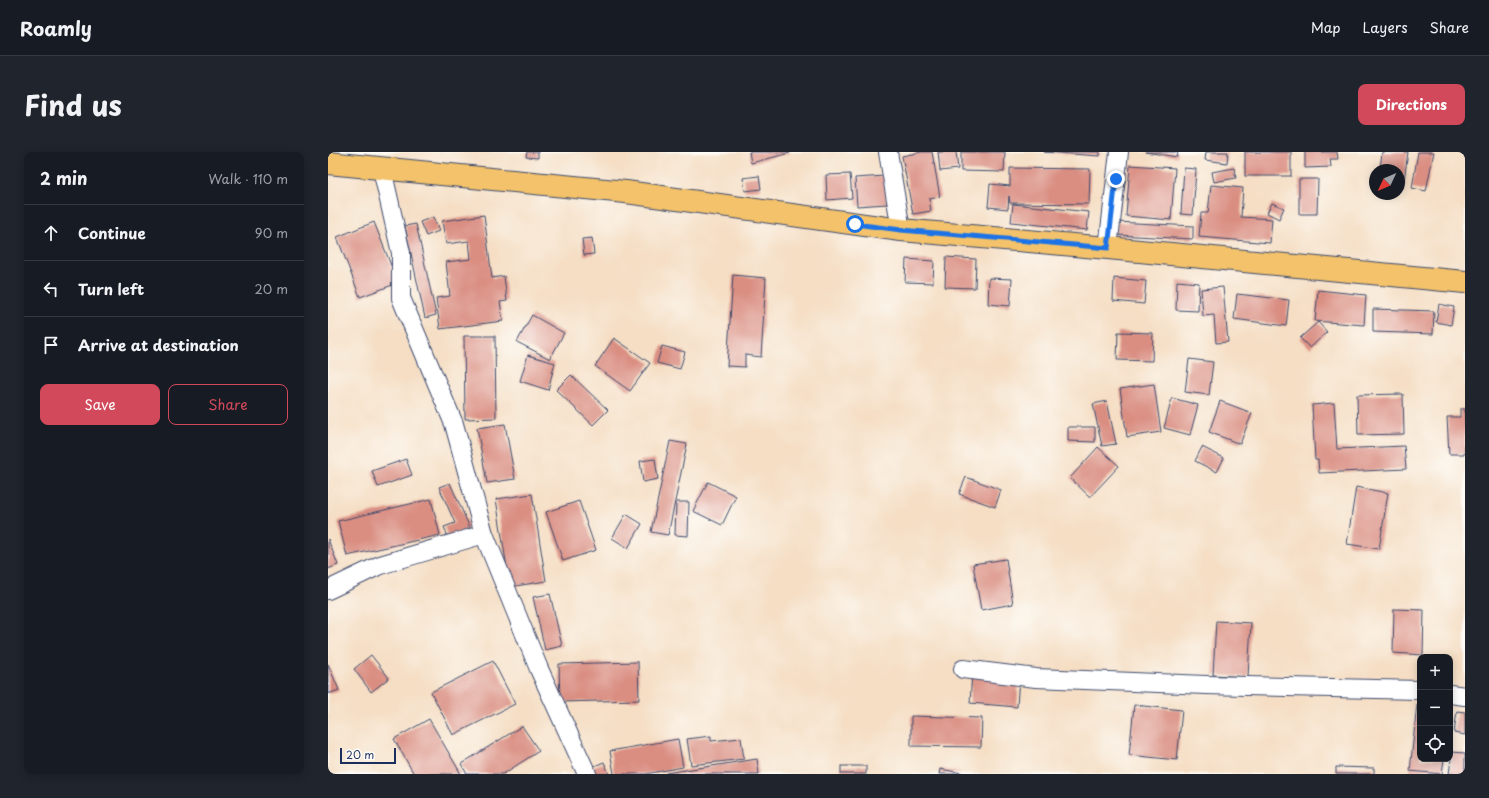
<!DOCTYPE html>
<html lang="en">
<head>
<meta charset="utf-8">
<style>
	body { margin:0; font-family:"Playpen Sans",sans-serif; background:#20242c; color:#f1f3f6 }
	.controls { position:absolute; right:12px; bottom:12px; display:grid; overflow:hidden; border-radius:8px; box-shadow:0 2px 10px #0003 }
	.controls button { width:36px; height:36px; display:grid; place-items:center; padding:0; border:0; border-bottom:1px solid #363941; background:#171b24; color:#f1f3f6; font:20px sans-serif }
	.compass { position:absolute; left:1041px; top:12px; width:36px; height:36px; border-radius:50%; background:#171b24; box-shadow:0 2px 10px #0003; rotate:226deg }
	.scale { position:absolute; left:12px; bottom:10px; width:56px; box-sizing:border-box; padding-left:4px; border:2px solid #1b2f5e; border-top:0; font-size:11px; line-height:14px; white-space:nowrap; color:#1b2f5e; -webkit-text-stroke:3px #fdfcf7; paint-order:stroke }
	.stop { position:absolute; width:12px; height:12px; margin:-9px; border:3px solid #1a73e8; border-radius:50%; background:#fff }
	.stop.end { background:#1a73e8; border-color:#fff; box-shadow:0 1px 4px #0008 }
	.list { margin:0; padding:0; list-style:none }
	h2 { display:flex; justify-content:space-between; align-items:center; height:52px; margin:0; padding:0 16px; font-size:17px }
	h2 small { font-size:13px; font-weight:400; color:#9ea1a6 }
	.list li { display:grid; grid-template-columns:26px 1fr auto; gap:12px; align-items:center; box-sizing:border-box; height:56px; padding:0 16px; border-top:1px solid #363941 }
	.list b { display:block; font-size:15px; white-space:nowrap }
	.list em { font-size:13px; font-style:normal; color:#9ea1a6 }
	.actions { display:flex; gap:8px; padding:12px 16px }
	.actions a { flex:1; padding:9px 0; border:1px solid #d1495b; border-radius:8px; text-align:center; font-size:14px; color:#d1495b }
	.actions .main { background:#d1495b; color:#fff }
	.icon { flex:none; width:22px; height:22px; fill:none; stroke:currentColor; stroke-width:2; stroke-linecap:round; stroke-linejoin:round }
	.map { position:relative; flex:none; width:1137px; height:622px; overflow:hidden; border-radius:8px }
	header { display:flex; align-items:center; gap:24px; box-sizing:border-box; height:56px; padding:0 20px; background:#171b24; border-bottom:1px solid #363941 }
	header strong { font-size:19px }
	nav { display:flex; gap:22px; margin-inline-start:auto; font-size:14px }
	.intro { display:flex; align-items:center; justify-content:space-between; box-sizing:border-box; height:96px; padding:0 24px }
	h1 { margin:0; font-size:28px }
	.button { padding:10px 18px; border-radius:8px; background:#d1495b; color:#fff; font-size:14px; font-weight:700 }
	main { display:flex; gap:24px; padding:0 24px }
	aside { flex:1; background:#171b24; border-radius:8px; box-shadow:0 2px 10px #0003 }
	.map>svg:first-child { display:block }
	.building { fill:#da8e82 }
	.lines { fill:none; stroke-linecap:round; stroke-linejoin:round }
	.street-casing { stroke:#3c496d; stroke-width:20 }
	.primary-casing { stroke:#3c496d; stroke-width:24 }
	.street { stroke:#fff; stroke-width:18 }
	.primary { stroke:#f3c26a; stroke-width:22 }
	.route { stroke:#1a73e8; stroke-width:5 }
</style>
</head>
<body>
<header>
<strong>Roamly</strong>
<nav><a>Map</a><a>Layers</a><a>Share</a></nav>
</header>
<div class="intro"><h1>Find us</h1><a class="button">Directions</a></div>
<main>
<aside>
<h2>2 min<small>Walk · 110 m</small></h2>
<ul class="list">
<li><svg class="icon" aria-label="ahead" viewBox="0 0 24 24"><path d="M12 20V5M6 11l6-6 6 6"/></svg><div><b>Continue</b></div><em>90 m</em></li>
<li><svg class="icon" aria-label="left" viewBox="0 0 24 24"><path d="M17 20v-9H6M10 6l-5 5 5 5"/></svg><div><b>Turn left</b></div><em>20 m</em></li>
<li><svg class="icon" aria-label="arrive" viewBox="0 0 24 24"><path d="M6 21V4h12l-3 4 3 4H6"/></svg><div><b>Arrive at destination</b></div></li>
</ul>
<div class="actions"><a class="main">Save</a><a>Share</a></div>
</aside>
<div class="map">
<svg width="1137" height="622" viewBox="0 0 1137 622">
	<rect width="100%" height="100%" fill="#fdfcf7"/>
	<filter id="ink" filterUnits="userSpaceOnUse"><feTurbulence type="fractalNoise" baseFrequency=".025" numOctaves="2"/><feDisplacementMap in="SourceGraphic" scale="8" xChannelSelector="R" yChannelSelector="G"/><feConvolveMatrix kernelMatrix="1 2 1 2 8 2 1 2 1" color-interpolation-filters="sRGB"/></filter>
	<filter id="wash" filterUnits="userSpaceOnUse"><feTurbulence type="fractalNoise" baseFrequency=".012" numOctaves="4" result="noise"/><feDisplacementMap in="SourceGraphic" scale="16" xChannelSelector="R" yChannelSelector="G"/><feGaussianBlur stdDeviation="0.9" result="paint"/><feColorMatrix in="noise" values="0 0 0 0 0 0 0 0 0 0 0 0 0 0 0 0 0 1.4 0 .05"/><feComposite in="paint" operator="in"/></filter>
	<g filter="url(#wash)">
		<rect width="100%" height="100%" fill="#f5dec4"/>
		<g id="blocks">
			<g class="building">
				<path d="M199,0H210V6L198,5Z"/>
				<path d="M421,0H462V1L423,11Z"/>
				<path d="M594,0H604L612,45L601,47L603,59L585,62L574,4Z"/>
				<path d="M610,0H628L630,17L612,19Z"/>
				<path d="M633,0H677L676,20L633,19Z"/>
				<path d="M716,0H772V4Z"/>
				<path d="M817,0H850L849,5Z"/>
				<path d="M878,0H900L899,11L877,8Z"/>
				<rect x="917" y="0" width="46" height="24"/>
				<path d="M977,0H1009L1010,7H1002L1003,15L977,16Z"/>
				<path d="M1054,0H1080L1075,36L1071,35V18H1052Z"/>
				<path d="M1090,0H1106L1098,39L1084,36Z"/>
				<path d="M802,13L847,16L843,68L798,64Z"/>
				<path d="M682,16L762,17L761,52L682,51L681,44L680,57L660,55L662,32L682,34Z"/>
				<path d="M856,16L868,17L865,63L853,62Z"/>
				<path d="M906,16L908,26L886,30L884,20Z"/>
				<path d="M522,22L524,46L499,48L498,23Z"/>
				<path d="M431,24L433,37L417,39L415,26Z"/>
				<path d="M557,24L559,52L529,54L527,26Z"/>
				<path d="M971,27H990L989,62H971Z"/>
				<path d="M883,33L915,36L913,65L944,67L942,91L871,85L873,61H880Z"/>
				<path d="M944,51L956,56L951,67L939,61Z"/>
				<path d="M685,52L761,60L759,78L683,70Z"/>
				<path d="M156,63L164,126L176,124L179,149L172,150L175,169L112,177L108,146L122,144L118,110L143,107L141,89L118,92L114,69Z"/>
				<path d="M105,65L111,79L98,84L92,70Z"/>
				<path d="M46,70L70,131L32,145L9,85Z"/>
				<path d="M788,70L865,74V87L788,83Z"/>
				<path d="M88,72L108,163L97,166L77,74Z"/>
				<path d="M264,86L266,102L256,103L254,87Z"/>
				<path d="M618,105L648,107L647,136L617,135Z"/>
				<path d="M578,107L606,109L605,131L577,130Z"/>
				<path d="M405,123L438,126L433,205L417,203V215L399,214Z"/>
				<path d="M661,126L684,127L682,154L660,152Z"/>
				<path d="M786,126L818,129L816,152L785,149Z"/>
				<path d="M849,129L871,131L870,159L848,158Z"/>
				<path d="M895,135L900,190L888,191L886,163L875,164L873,137Z"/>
				<path d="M990,138L1038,143L1036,173L987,169Z"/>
				<path d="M909,142L961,148L958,174L906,167Z"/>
				<path d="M1111,152L1126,155L1123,173L1108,170Z"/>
				<path d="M1045,157L1106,159L1105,182L1045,180Z"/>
				<path d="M204,163L236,181L222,207L189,190Z"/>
				<path d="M990,170L999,180L982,196L972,186Z"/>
				<path d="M790,180L825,181L824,209L789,208Z"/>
				<path d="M136,184H167L168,266L137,267Z"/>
				<path d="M286,186L322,211L302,239L267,214Z"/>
				<path d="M334,194L357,200L352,217L329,211Z"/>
				<path d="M200,203L227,211L220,238L192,229Z"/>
				<path d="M861,207L885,210L881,243L857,240Z"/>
				<path d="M243,223L280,258L265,273L228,238Z"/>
				<path d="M826,232L833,280L799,285L792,237Z"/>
				<path d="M1075,242L1076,282L1030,283L1029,243Z"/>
				<path d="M844,246L870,253L862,283L836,276Z"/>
				<path d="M779,249L788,292L774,294L765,252Z"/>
				<path d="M892,249L924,261L912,292L881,280Z"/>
				<path d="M1006,251L1009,297L1076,294L1078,317L991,321L990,308H987L984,253Z"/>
				<path d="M1132,257H1137V302H1121L1119,265H1132Z"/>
				<path d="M177,272L187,327L159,331L149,276Z"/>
				<path d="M740,275H767V290L740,289Z"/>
				<path d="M342,289L359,292L340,383L323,380Z"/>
				<path d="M770,295L791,314L762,345L742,326Z"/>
				<path d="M874,295L896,306L889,320L867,309Z"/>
				<path d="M78,307L84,323L50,335L44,319Z"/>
				<path d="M327,307L330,327L315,330L312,309Z"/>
				<path d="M638,325L673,338L667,355L631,342Z"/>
				<path d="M380,330L408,344L394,373L365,359Z"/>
				<path d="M122,331L142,376L120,385L116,375L127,371L111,335Z"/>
				<path d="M1028,335L1060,341L1051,397L1019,392Z"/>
				<path d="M204,342L218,429L182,435L168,347Z"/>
				<path d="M103,347L112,383L19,404L10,369Z"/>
				<path d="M251,349L268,398L235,409L218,360Z"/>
				<path d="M348,350H361L360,384L347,383Z"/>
				<path d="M298,362L314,372L300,396L284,386Z"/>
				<path d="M0,387L10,413L0,417Z"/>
				<path d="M678,407L685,452L653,458L645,412Z"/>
				<path d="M222,442L234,494L217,498L205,445Z"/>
				<path d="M1066,457L1096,458L1095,503L1065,501Z"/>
				<path d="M888,469L923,471L920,525L885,523Z"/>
				<path d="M43,503L61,526L43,540L26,517Z"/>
				<path d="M165,509L187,552L125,583L103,540Z"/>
				<path d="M310,510L311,548L232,550L231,512Z"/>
				<path d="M0,512L11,538L0,542Z"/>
				<path d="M644,521L691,525L689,555L642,551Z"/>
				<path d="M1089,552H1092V607H1116L1114,622L1082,619Z"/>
				<path d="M806,553L854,558L849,608L801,603Z"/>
				<path d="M1129,559L1137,560V583L1126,581Z"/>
				<path d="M583,564L654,566L653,595L583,594Z"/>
				<path d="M101,567L133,622H86L66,587Z"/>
				<path d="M194,574L211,599L175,622H139L133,612Z"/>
				<path d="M383,584V589L413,586L416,607L363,613L359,587Z"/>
				<path d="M350,587L355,615L318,622H286L282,599Z"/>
				<path d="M1124,600L1137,601V622H1121Z"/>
				<path d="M429,607L431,622H338V621Z"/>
				<path d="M276,610L281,622H267L264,615Z"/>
				<rect x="513" y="614" width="25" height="8"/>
				<path d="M1008,615L1046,616V622H1008Z"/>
				<path d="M612,617L634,621L633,622H611Z"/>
			</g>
		</g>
	</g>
	<g filter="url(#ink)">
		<use href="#blocks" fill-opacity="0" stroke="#3c496d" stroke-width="1"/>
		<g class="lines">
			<g class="street-casing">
				<g id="street">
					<path d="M560,0L573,78"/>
					<path d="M54,17L73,101V146L126,272L156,382L211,517L259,622"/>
					<path d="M780,96L791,0"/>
					<path d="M0,438L52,413L156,382"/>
					<path d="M635,517L708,526L878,533L1092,538"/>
					<path d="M1122,542L1137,544"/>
				</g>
			</g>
			<g class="primary-casing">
				<path id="primary" d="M0,11L298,40L573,78L780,96L1137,130"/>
			</g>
			<use href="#street" class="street"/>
			<use href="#primary" class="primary"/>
		</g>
	</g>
	<g class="lines" filter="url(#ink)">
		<path class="route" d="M527,72L573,78L780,96L788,27"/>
	</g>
</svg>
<div class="controls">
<button>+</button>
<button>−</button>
<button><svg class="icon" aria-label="locate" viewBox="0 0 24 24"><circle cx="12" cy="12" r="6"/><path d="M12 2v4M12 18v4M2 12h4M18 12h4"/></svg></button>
</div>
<svg class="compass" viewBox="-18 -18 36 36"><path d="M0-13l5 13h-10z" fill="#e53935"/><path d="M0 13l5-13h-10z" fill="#9ea1a6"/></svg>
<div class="scale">20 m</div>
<div class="stop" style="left:527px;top:72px"></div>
<div class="stop end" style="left:788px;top:27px"></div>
</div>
</main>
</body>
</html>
